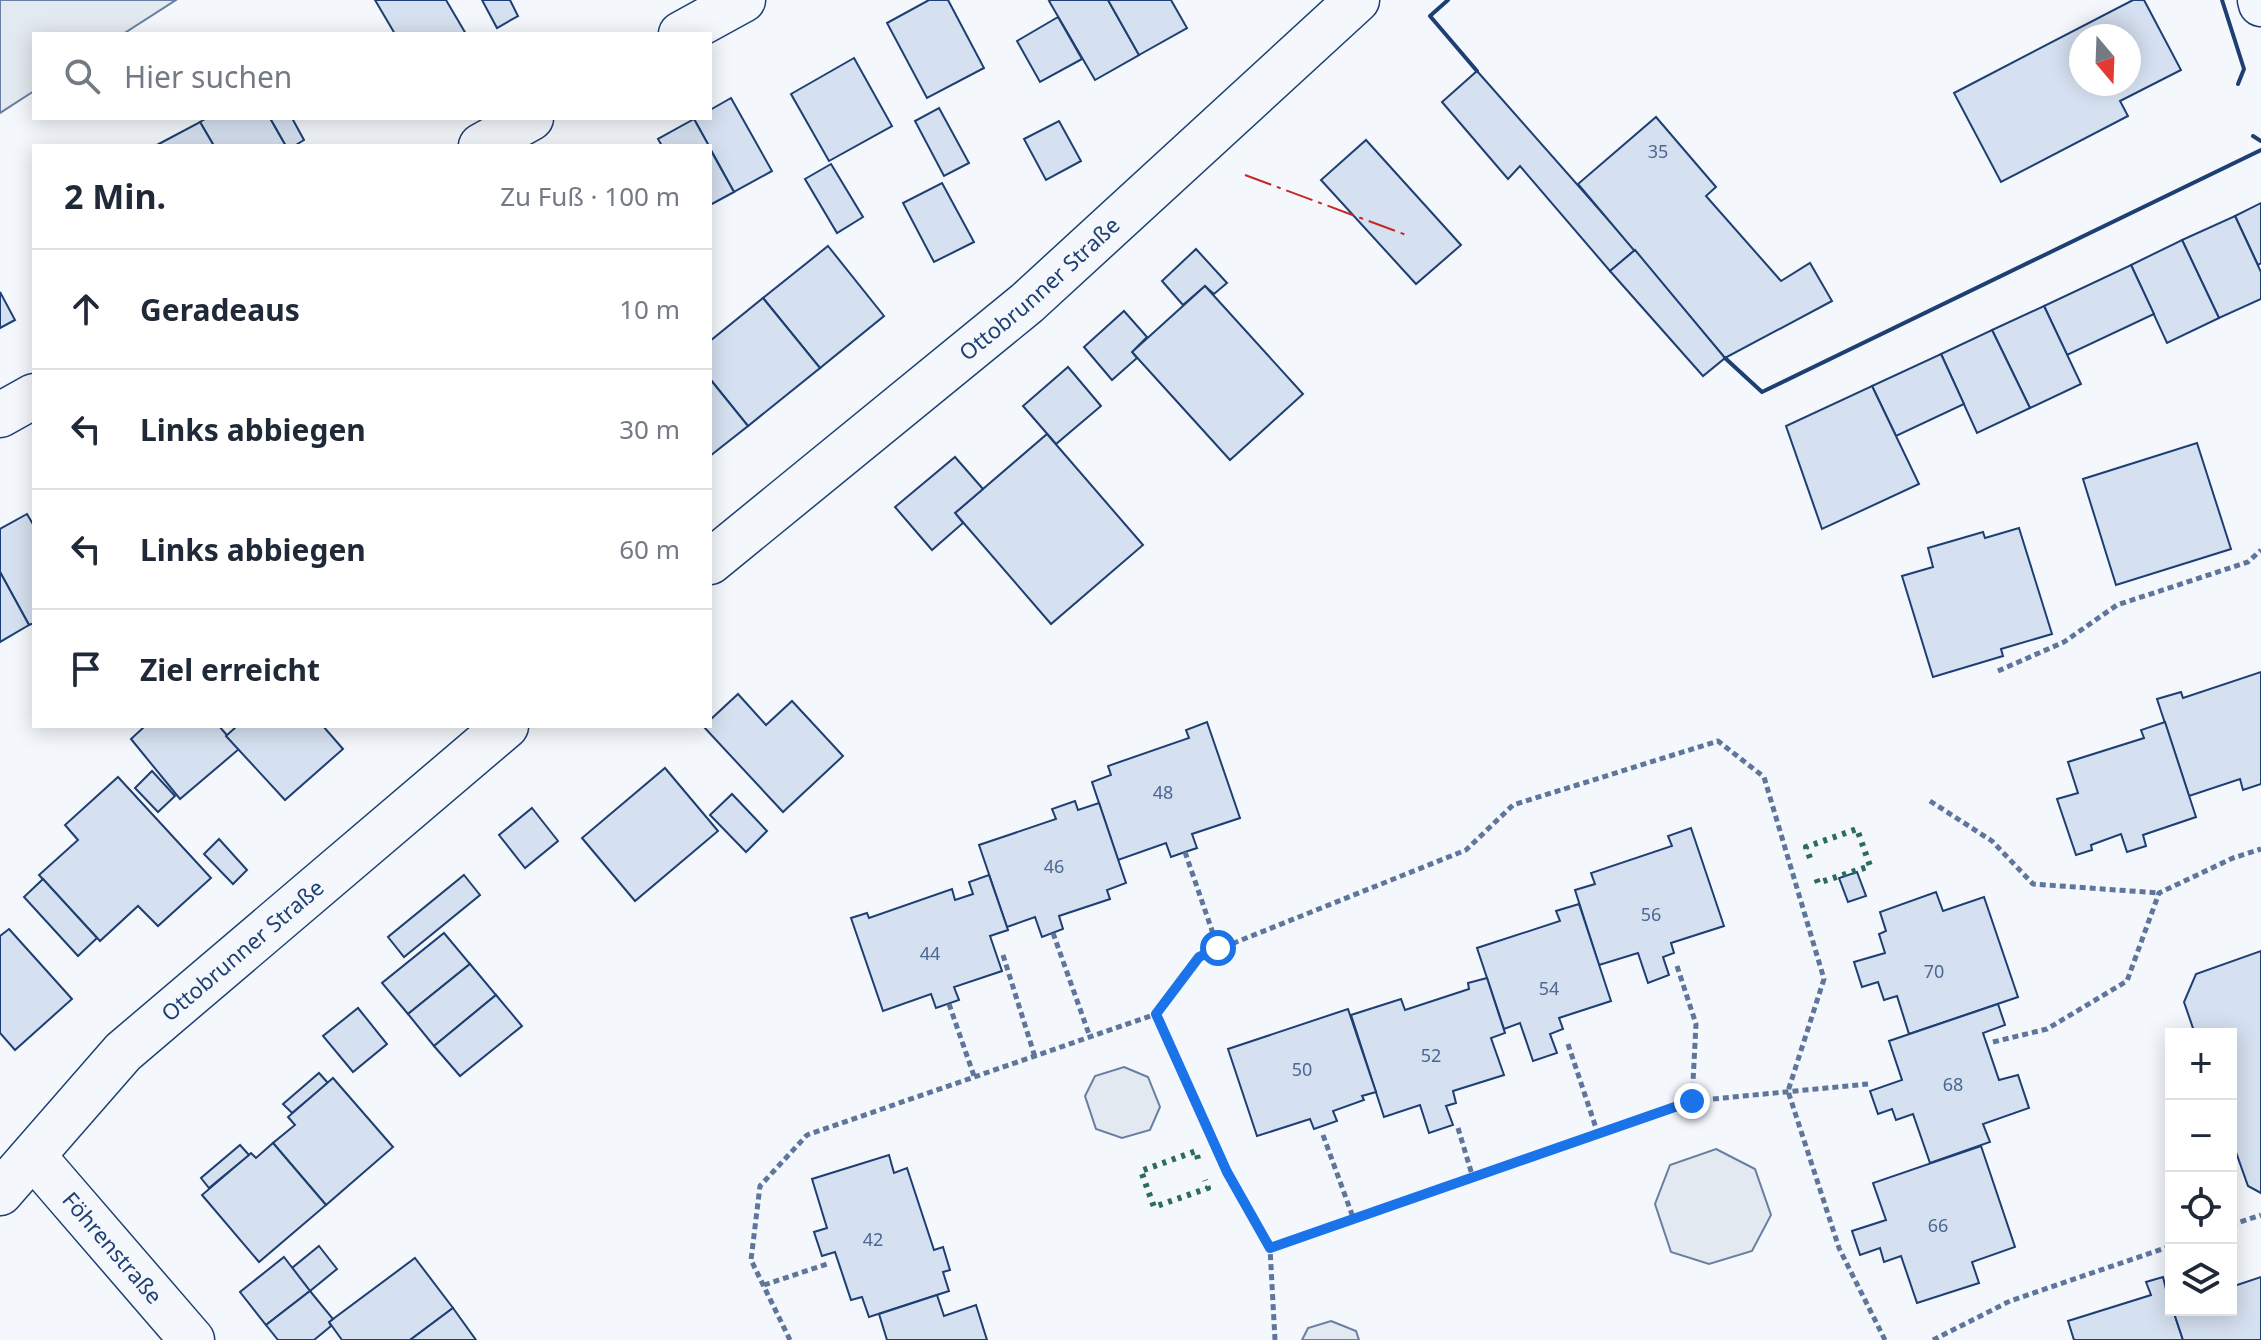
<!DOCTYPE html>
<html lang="de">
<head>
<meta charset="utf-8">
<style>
	body { margin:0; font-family:"Noto Sans",sans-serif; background:#f2f2f3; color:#1f2937 }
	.controls { position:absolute; right:24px; bottom:24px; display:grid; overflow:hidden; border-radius:0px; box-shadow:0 4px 20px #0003 }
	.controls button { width:72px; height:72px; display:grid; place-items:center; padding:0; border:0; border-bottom:2px solid #e0e1e3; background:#fff; color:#1f2937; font:40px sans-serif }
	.compass { position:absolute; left:2069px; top:24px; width:72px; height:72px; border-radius:50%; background:#fff; box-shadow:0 4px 20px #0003; rotate:161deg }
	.stop { position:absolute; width:24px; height:24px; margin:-18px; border:6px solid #1a73e8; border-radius:50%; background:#fff }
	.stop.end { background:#1a73e8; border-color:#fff; box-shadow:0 2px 8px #0008 }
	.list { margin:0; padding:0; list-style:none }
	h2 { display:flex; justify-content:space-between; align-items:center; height:104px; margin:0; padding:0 32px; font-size:34px }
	h2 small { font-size:26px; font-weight:400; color:#747a83 }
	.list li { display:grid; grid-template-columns:52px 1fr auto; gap:24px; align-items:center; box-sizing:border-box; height:120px; padding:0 32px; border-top:2px solid #e0e1e3 }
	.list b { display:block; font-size:30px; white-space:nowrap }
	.list em { font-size:26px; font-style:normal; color:#747a83 }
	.icon { flex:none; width:44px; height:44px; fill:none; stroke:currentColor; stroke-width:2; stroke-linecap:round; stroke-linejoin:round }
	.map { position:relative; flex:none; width:2261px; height:1340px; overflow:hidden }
	.search { position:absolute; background:#fff; box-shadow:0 4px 20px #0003; left:32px; top:32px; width:680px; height:88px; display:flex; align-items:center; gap:20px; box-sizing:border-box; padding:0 28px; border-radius:0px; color:#747a83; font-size:30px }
	.panel { position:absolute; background:#fff; box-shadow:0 4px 20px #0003; left:32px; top:144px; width:680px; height:584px; border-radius:0px }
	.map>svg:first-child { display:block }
	.green { fill:#e3e9f0; stroke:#687fa3; stroke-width:2 }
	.building { fill:#d5e0f0; stroke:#1d3f73; stroke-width:2; fill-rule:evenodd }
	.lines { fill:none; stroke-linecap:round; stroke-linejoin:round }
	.street-casing { stroke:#1d3f73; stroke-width:47 }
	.secondary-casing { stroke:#1d3f73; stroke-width:47 }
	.path { stroke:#5e769c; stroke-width:5; stroke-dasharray:6 4; stroke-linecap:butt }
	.street { stroke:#f4f7fb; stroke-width:44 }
	.secondary { stroke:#f4f7fb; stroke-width:44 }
	.hedge { stroke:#2c6c60; stroke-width:6; stroke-dasharray:4 6; stroke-linecap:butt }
	.wall { stroke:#1d3f73; stroke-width:4 }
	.power { stroke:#c62828; stroke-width:2; stroke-dasharray:28 6 4 6; stroke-linecap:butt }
	.route { stroke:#1a73e8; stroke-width:10 }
	.labels { text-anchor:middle; stroke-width:6; stroke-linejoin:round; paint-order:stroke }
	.number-label { font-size:18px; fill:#4b6792 }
	.street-label { font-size:22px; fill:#1d3f73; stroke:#f4f7fb }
</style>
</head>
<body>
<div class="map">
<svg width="2261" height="1340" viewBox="0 0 2261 1340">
	<rect width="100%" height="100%" fill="#f4f7fb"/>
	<g class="green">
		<path d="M0,0H176L123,34H34V91L0,113Z"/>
		<path d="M1124,1067L1148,1077L1160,1107L1150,1130L1122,1138L1096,1129L1085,1096L1095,1076Z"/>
		<path d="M1716,1149L1755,1169L1771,1215L1752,1251L1709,1264L1671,1252L1655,1204L1670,1165Z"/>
		<path d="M1331,1321L1356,1331L1359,1340H1302L1308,1328Z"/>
	</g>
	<g class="building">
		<path d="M375,0H446L466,34H395Z"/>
		<path d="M482,0H510L518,16L497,28Z"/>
		<path d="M929,0H948L984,68L927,98L887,23Z"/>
		<path d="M1051,0H1108L1139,55L1095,80L1049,1Z"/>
		<path d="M1108,0H1171L1187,28L1139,55Z"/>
		<path d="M2133,0H2144L2181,70L2120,101L2128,116L2001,182L1954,93ZM2081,36H2129V84H2081Z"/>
		<path d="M1058,17L1082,59L1040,82L1017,41Z"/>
		<path d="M854,58L892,126L829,161L791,94Z"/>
		<path d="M1477,71L1635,250L1610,271L1520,166L1508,179L1442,102Z"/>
		<path d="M731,98L772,171L734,192L694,119L710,118V110Z"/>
		<path d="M939,108L969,163L944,176L915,121Z"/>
		<path d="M1656,117L1716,187L1706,196L1781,281L1810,263L1832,301L1725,358L1578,184Z"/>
		<path d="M207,118H270L286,146H214L200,122Z"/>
		<path d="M270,118H292L304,140L294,146H286Z"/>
		<path d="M694,119L709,146H662L658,139Z"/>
		<path d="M1059,121L1081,161L1046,180L1024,139Z"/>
		<path d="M200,122L214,146H155Z"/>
		<path d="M1366,140L1461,245L1416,284L1321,180Z"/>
		<path d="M710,149L734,192L710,205Z"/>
		<path d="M831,164L863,217L837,233L805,179Z"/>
		<path d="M942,183L974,242L934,262L903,203Z"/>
		<path d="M2261,203V263L2258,265L2235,216Z"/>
		<path d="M2235,216L2261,272V299L2219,318L2182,240Z"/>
		<path d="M2182,240L2219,318L2167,343L2131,265Z"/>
		<path d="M828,246L884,316L820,368L763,298Z"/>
		<path d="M1196,249L1227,283L1214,294L1205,286L1183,305L1162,281Z"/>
		<path d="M1635,250L1725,358L1703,376L1610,271Z"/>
		<path d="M2131,265L2154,314L2067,355L2044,306Z"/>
		<path d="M1205,286L1303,394L1230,460L1132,352Z"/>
		<path d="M0,292L15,320L0,328Z"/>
		<path d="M763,298L820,368L748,426L710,379V341Z"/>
		<path d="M2044,306L2081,384L2030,408L1992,330Z"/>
		<path d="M1124,311L1147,337L1132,352L1137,358L1112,380L1084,347Z"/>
		<path d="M1992,330L2030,408L1977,433L1941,354Z"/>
		<path d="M1941,354L1964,404L1896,436L1872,386Z"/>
		<path d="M1068,367L1101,406L1056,444L1023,406Z"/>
		<path d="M710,379L748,426L710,456Z"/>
		<path d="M1872,386L1919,484L1822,529L1786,426Z"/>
		<path d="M1047,434L1143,545L1051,624L955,513Z"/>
		<path d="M2197,443L2231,549L2116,585L2083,479Z"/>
		<path d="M955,457L983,489L955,513L963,523L932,550L895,507Z"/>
		<path d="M27,514L34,526V623L29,625L0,572V529Z"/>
		<path d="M2019,528L2052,634L2001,649L2003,656L1933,677L1902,576L1933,567L1928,548L1983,532L1985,538Z"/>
		<path d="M0,572L29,625L0,642Z"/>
		<path d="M2261,672V784L2243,790L2240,779L2189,796L2157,699L2181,692L2183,698Z"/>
		<path d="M738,694L766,725L792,701L843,756L783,812L703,726H710V720Z"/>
		<path d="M1207,722L1240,818L1192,834L1197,848L1185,852L1171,857L1166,843L1118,860L1092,782L1111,775L1108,766L1189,738L1186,730Z"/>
		<path d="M2165,722L2196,817L2143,835L2146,846L2127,852L2121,834L2091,845L2092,850L2076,855L2057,799L2078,793L2068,762L2144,738L2141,730Z"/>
		<path d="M145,726H219L239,749L180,799L131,739Z"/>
		<path d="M237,726H323L343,749L285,800L226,736Z"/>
		<path d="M665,768L718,831L635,901L582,838Z"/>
		<path d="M152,771L175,796L158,812L135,788Z"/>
		<path d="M118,777L211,878L158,926L138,906L100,941L39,875L78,840L65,825Z"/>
		<path d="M732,794L767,831L746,852L710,815Z"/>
		<path d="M1075,801L1078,810L1099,803L1126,883L1107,890L1110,899L1059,916L1063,929L1042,937L1035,917L1007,927L979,845L1056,819L1052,809Z"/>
		<path d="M532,808L558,841L525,868L499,835Z"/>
		<path d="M1691,828L1724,926L1671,943L1674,953L1663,957L1669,975L1648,983L1638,953L1599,965L1575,890L1595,884L1591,873L1672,846L1668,836Z"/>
		<path d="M219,839L247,870L233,884L204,854Z"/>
		<path d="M1857,872L1866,896L1848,902L1839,878Z"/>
		<path d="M464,875L480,895L404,957L388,937Z"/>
		<path d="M989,875L1008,930L990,936L1002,971L954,987L959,1000L936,1008L931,994L883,1011L851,918L867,913L869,918L952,889L955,900L973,894L969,882Z"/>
		<path d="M43,879L97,938L78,956L24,897Z"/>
		<path d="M1936,892L1943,911L1984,897L2018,997L1909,1034L1897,996L1884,1000L1878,982L1862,987L1854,962L1885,953L1879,934L1886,931L1880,912Z"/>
		<path d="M1579,904L1611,1001L1559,1018L1563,1029L1550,1034L1557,1053L1533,1061L1520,1023L1504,1029L1477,948L1560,921L1556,911Z"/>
		<path d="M9,929L72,999L15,1050L0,1033V936Z"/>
		<path d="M444,933L470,964L408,1014L382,983Z"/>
		<path d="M2261,951V1193L2248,1186L2231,1138V1034H2195L2184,1002L2196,974Z"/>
		<path d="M470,964L496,995L434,1046L408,1014Z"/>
		<path d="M1487,978L1505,1033L1491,1038L1504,1075L1453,1091L1456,1103L1446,1106L1453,1125L1429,1133L1420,1105L1384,1117L1351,1015L1401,999L1405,1010L1469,989L1468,983Z"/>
		<path d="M496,995L522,1026L460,1076L434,1046Z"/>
		<path d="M1998,1004L2005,1025L1983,1033L1999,1080L2018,1075L2029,1108L1983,1124L1990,1142L1930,1163L1913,1114L1896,1120L1892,1109L1878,1114L1870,1091L1902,1080L1889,1041Z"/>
		<path d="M358,1008L387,1044L353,1072L323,1036Z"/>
		<path d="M1348,1009L1376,1092L1362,1096L1364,1100L1333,1111L1337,1121L1314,1129L1310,1119L1257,1136L1228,1049Z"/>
		<path d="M319,1073L328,1083L292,1113L283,1104Z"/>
		<path d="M333,1078L393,1147L326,1205L273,1143L295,1125L288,1117Z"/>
		<path d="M273,1143L326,1205L259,1262L202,1195L251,1153L256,1158Z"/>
		<path d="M240,1145L249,1155L209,1188L201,1178Z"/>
		<path d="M1981,1146L2015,1247L1972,1262L1979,1283L1917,1303L1901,1256L1884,1262L1880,1248L1860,1255L1852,1231L1886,1220L1873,1183Z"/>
		<path d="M889,1155L894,1173L907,1168L934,1250L943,1247L950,1270L943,1272L949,1291L869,1317L862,1297L851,1300L835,1252L822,1256L814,1232L827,1228L812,1179Z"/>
		<path d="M319,1246L337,1269L310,1291L292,1268Z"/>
		<path d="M284,1257L310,1291L266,1325L240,1292Z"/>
		<path d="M415,1258L453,1308L410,1340H342L329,1322Z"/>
		<path d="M2163,1277L2171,1310H2173L2183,1340H2074L2068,1321L2151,1295L2146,1282Z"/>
		<path d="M2261,1277V1340H2183L2173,1310H2231V1287Z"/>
		<path d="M310,1291L333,1319L329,1322L331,1326L314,1340H278L266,1325Z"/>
		<path d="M937,1295L944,1316L976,1305L987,1340H887L879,1314Z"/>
		<path d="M453,1308L476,1340H410Z"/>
	</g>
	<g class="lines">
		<g class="street-casing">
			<g id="street">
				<path d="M681,34L743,0"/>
				<path d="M481,146L531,118"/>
				<path d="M0,415L34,396"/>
				<path id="s1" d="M34,1157L192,1340"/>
			</g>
		</g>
		<g class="secondary-casing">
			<g id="secondary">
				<path d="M2260,0L2261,4"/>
				<path id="s2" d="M710,562L1027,303L1357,0"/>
				<path id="s3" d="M0,1193L123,1052L506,726"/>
			</g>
		</g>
		<g class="path">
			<path d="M1998,671L2064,642L2117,605L2248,562L2261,550"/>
			<path d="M1930,801L1992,841L2033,884L2159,893"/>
			<path d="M1185,852L1218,948"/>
			<path d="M1053,933L1090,1037"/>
			<path d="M1003,955L1035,1057"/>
			<path d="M1677,966L1696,1024L1692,1101"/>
			<path d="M949,1004L974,1076"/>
			<path d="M1156,1014L1227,1172L1270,1248"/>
			<path d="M1993,1042L2047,1029L2127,981L2159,893L2233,858L2261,849"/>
			<path d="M1568,1044L1598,1134"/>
			<path d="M1458,1128L1473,1178"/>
			<path d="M1323,1135L1354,1220"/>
			<path d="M2231,1225L2261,1215"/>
			<path d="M764,1285L830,1263"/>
			<path d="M790,1340L751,1260L760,1186L807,1135L1156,1014L1199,957L1466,850L1513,805L1718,741L1764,777L1824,979L1788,1091L1839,1248L1885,1340"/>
			<path d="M1275,1340L1270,1248L1692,1101L1868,1084"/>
			<path d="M1933,1340L2010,1301L2171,1246"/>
		</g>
		<use href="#street" class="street"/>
		<use href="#secondary" class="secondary"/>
		<g class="hedge">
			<path d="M1810,858L1806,847L1857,829L1870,866L1818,883L1815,875"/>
			<path d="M1198,1159L1196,1151L1141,1171L1154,1207L1208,1188L1205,1180"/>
		</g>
		<g class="wall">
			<path d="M1448,0L1430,16L1477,71"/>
			<path d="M2222,0L2244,69L2238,84"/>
			<path d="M2253,136L2261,141"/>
			<path d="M1725,358L1762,392L2261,150"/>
		</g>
		<path class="power" d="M1245,175L1409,236"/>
	</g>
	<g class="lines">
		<path class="route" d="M1218,948L1199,957L1156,1014L1227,1172L1270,1248L1692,1101"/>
	</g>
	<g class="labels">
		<g class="number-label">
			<text x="1658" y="158">35</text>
			<text x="1163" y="799">48</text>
			<text x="1054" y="873">46</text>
			<text x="1651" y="921">56</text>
			<text x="930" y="960">44</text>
			<text x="1934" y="978">70</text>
			<text x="1549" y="995">54</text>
			<text x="1431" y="1062">52</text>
			<text x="1302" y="1076">50</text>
			<text x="1953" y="1091">68</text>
			<text x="1938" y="1232">66</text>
			<text x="873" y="1246">42</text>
		</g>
		<g class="street-label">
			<text dy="8" stroke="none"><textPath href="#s2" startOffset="428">Ottobrunner Straße</textPath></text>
			<text dy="8" stroke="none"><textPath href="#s3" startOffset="344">Ottobrunner Straße</textPath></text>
			<text dy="8" stroke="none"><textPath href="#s1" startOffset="120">Föhrenstraße</textPath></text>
		</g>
	</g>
</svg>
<div class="controls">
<button>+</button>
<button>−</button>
<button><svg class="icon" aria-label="locate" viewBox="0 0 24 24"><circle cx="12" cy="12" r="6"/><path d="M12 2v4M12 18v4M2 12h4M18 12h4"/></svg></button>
<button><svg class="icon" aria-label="layers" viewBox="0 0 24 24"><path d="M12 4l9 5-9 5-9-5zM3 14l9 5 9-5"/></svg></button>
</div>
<svg class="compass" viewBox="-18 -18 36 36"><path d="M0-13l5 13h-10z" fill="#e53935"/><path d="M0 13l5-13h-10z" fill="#747a83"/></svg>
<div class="stop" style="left:1218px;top:948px"></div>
<div class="stop end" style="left:1692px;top:1101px"></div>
<div class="search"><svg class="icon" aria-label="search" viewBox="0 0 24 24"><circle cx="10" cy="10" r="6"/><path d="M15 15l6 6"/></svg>Hier suchen</div>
<section class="panel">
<h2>2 Min.<small>Zu Fuß · 100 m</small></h2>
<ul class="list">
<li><svg class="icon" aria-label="ahead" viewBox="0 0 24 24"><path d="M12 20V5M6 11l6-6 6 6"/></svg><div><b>Geradeaus</b></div><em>10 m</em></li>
<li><svg class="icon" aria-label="left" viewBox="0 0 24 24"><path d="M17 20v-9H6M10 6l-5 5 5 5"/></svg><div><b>Links abbiegen</b></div><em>30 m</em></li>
<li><svg class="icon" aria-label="left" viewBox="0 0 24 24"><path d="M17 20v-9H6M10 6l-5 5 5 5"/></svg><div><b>Links abbiegen</b></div><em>60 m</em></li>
<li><svg class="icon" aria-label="arrive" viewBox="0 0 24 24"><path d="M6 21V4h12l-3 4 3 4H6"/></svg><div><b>Ziel erreicht</b></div></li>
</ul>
</section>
</div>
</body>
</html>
